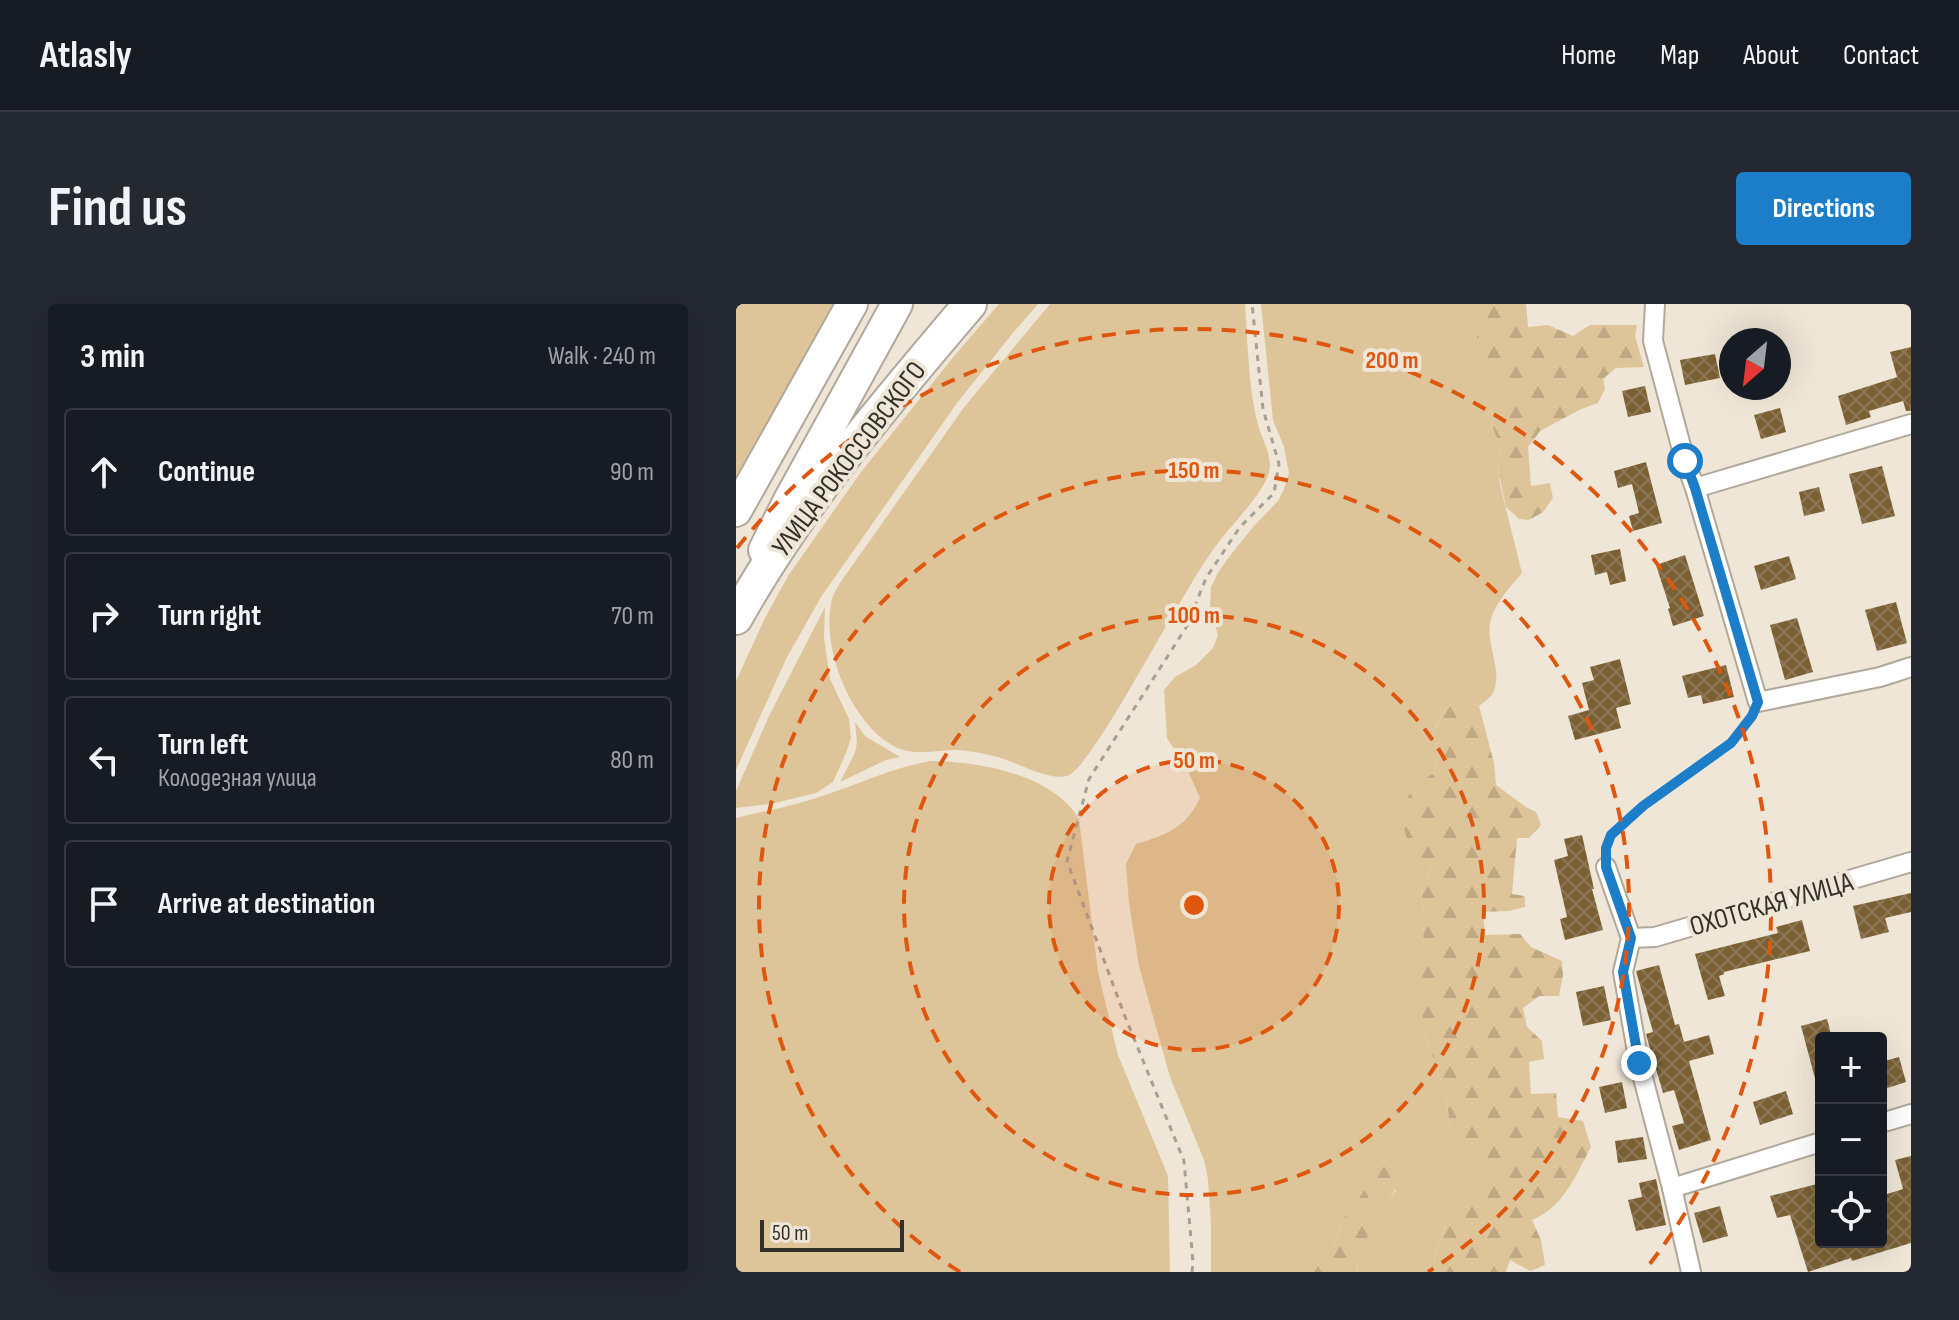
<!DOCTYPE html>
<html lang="en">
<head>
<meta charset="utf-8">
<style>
	body { margin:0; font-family:"Sofia Sans Condensed",sans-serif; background:#242831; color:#f1f3f6 }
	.controls { position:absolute; right:24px; bottom:24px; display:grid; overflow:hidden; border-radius:8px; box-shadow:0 8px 32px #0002 }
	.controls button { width:72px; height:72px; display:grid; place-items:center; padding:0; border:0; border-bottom:2px solid #363941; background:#171b24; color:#f1f3f6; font:40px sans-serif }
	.compass { position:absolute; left:983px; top:24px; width:72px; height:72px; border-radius:50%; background:#171b24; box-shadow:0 8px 32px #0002; rotate:208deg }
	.scale { position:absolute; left:24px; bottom:20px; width:144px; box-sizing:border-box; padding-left:8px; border:4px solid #33302a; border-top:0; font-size:22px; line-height:28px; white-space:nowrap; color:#33302a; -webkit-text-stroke:6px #efe6d7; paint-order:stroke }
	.stop { position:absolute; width:24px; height:24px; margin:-18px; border:6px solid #1c7dc8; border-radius:50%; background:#fff }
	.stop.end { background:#1c7dc8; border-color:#fff; box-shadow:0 2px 8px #0008 }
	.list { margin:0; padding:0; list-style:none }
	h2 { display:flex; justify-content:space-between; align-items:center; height:104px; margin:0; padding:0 32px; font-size:34px }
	h2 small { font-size:26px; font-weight:400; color:#9ea1a6 }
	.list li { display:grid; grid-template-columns:52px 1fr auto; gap:24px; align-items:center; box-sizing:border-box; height:128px; margin:0 16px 16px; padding:0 16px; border:2px solid #363941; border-radius:8px }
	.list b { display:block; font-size:30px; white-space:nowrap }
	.list p { margin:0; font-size:26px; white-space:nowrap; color:#9ea1a6 }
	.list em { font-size:26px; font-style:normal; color:#9ea1a6 }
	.icon { flex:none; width:44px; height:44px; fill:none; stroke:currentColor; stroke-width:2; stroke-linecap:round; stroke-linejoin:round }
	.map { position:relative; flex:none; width:1175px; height:968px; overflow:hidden; border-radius:8px }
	header { display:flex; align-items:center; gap:48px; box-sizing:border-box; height:112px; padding:0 40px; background:#171b24; border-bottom:2px solid #363941 }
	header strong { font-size:38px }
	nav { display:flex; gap:44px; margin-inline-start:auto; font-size:28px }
	.intro { display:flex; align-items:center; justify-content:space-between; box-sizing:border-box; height:192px; padding:0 48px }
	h1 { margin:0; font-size:56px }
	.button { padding:20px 36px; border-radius:8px; background:#1c7dc8; color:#fff; font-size:28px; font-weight:700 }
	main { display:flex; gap:48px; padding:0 48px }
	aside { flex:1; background:#171b24; border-radius:8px; box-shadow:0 8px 32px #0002 }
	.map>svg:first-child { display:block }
	.green { fill:#dec499 }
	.forest { fill:url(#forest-firs) }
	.building { fill:url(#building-cross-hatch) }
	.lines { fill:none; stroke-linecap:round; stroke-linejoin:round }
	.minor-casing { stroke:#b0a89a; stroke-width:22 }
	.primary-casing { stroke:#b0a89a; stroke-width:34 }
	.trunk-casing { stroke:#b0a89a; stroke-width:36 }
	.path { stroke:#a7a095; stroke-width:3; stroke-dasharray:6 6; stroke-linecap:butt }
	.minor { stroke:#fff; stroke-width:18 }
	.primary { stroke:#fff; stroke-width:30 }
	.trunk { stroke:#fff; stroke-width:32 }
	.route { stroke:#1c7dc8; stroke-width:10 }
	.ring { fill:none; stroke:#df570e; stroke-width:4; stroke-dasharray:14 10 }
	.labels { text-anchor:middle; stroke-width:8; stroke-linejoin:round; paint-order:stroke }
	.street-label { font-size:28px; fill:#33302a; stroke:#efe6d7 }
	.centre { fill:#df570e; stroke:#efe6d7; stroke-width:4 }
	.ring-label { font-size:24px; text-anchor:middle; font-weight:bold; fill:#df570e; stroke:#efe6d7; stroke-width:8; stroke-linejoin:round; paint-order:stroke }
</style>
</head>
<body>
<header>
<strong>Atlasly</strong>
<nav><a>Home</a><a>Map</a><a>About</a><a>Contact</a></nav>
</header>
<div class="intro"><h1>Find us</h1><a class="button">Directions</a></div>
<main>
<aside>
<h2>3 min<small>Walk · 240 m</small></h2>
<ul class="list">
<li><svg class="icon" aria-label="ahead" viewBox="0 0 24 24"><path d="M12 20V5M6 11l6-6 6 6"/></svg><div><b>Continue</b></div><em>90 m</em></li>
<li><svg class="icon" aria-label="right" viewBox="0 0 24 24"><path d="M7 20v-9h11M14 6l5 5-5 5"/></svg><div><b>Turn right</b></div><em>70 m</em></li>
<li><svg class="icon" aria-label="left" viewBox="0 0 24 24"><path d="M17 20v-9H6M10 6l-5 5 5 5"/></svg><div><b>Turn left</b><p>Колодезная улица</p></div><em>80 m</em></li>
<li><svg class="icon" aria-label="arrive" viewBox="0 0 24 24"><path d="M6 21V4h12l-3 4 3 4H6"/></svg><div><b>Arrive at destination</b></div></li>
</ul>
</aside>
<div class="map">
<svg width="1175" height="968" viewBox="0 0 1175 968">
	<defs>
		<pattern id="forest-firs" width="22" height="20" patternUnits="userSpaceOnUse" patternTransform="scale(2)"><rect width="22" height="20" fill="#dec499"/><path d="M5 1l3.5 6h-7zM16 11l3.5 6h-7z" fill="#bfa984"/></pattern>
		<pattern id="building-cross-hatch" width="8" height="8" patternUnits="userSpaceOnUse" patternTransform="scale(2)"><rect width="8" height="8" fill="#7a6033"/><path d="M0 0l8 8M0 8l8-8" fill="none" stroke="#8c7856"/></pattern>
	</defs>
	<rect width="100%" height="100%" fill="#efe6d7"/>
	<g class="green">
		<path d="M0,0H100L0,173Z"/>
		<path d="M263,0H302L276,30L221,99L85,293L50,355L0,466V377L29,314L52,272L125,168L219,51Z"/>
		<path d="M314,0H509C512,39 512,83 522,121C526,136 537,152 533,168C528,190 491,225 477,246C459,271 445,298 429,324C414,349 353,462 333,471C315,479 277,456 258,452C246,449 234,447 222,446C201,446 181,452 162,444C115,423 82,339 97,292C99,286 103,281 106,276L229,102Z"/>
		<path d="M525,0H741L750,70L769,91L755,104L757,124L764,144L762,166L764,181L786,269C775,282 760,298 755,315C748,339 768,366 757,389C754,394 747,399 743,402L731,394C710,398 705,410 697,429L703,447L699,468L679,481L695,559L693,572L685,584L688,607L687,725L710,791L715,830L746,866V878L730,907L710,920L699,951L698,968H623L620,966C626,953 628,940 633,927C639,912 650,899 660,887L647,863L610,911L599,939L589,957L573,960L568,968H475V920L472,875L468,856L434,773L403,662L393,599L390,560L400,540C430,531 450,524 464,494L453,469L431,434L428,386L439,373L460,361L477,344L482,331L474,302L475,283L483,267L493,253L517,223L542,197L548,185L553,169L548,143L537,116Z"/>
		<path d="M89,303L88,334L94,375L113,415L115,434L110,449L97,478L80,489L35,500L0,504V487L33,412Z"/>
		<path d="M119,418L129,432L164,453L150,456L104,478L119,449L121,438Z"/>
		<path d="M194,457C241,457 317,470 343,515L362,668L382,751L432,872L434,968H0V514C29,507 58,502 86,492C123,480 156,464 194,457Z"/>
	</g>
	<g class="forest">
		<path d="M741,0H790L792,23L812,21L837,32L854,21H901L899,32L908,63L880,64L867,75L869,85L862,99L845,105L804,127L792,143L795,182L814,179L817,194L807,208L793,216L783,215L770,203L762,166L764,144L757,124L755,104L768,91L750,70L741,39Z"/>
		<path d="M731,394L743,402L758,459L760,481L790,503L800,508L805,521L793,534H781L776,590L789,592V603L773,607L747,608L749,631L784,630L795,643L826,657L827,671L823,692H803L787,704L791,723L806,737L808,755L793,758L795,790L820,789L822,813L847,817L855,843C840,871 827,904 796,916L805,936L809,961L794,967L774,956L770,968H698L699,951L710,920L730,906L746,878V867L715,830L710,791L687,725L686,684L688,607L685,584L693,572L695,559L674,546L663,508L679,481L699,468L703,447L697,429C706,410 709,398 731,394Z"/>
		<path d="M646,863H661L665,874C658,892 644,906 635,923C629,937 627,952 620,965L623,968H568L573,960L589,956L599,939L610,911Z"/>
	</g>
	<g class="building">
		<path d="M1175,43V107H1170L1167,97L1133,107L1135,113L1110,121L1102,92L1161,73L1154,48Z"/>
		<path d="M979,50L984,74L949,81L944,56Z"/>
		<path d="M909,82L915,108L892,113L886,87Z"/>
		<path d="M1044,104L1050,128L1025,135L1018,111Z"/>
		<path d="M910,158L926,219L897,227L893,212L903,209L896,180L882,184L878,167Z"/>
		<path d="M1146,162L1159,212L1126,220L1113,170Z"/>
		<path d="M1083,183L1089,207L1068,212L1063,188Z"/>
		<path d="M884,245L890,277L874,281L871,268L859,271L855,251Z"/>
		<path d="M949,251L968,312L937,322L932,305L934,304L920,261Z"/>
		<path d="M1053,252L1060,275L1025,286L1018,262Z"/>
		<path d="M1160,298L1171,339L1141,347L1129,306Z"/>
		<path d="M1061,314L1077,368L1049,376L1034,321Z"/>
		<path d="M884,355L895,400L880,404L885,424L839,436L832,412L853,406L846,379L858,376L854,363Z"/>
		<path d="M990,361L998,393L967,400L965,391L952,394L946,372Z"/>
		<path d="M846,531L858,585H856L867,626L829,636L824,615L831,613L818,556L832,552L828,535Z"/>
		<path d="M1175,589V608L1149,614L1153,628L1125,635L1117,602Z"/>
		<path d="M1066,616L1074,647L988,668V670L983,672L989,692L972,696L959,650L1042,629L1040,623Z"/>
		<path d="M923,661L939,721L943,720L948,738L973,731L978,750L953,757L975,836L943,846L936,822L948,819L938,786L927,789L911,734L910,730L917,728L900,667Z"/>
		<path d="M868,682L875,716L847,722L840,688Z"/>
		<path d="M1091,715L1096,734H1085V778H1080L1065,722Z"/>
		<path d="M1163,753L1170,778L1145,786V758Z"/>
		<path d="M886,778L891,804L869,809L863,783Z"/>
		<path d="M1050,787L1057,810L1024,821L1017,798Z"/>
		<path d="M907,833L911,855L882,859L879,837Z"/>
		<path d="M1175,852V939L1116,957L1115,954L1072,968L1054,911L1041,914L1034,892L1085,879V938H1145V892L1167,885L1159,856Z"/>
		<path d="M920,875L930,921L900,927L892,896L906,893L903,879Z"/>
		<path d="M984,902L992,932L967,939L958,909Z"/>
	</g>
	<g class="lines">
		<g class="minor-casing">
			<g id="minor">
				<path d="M919,0L917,37L949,157L959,184L1022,398L1144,373L1175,363"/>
				<path d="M959,184L1175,120"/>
				<path d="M870,563L895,634L887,668L903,759L936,884L955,968"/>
				<path d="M895,634L919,633L1175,558"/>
				<path d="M1145,819L1175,810"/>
				<path d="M936,884L1085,838"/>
			</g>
		</g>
		<g class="primary-casing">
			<g id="primary">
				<path d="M0,207L116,0"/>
				<path d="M28,246L52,198L161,0"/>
			</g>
		</g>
		<g class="trunk-casing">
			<path id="trunk" d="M0,314C64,199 149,100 234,0"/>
		</g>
		<g class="path">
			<path d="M870,545L875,531L879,527L907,502L995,439L1013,415"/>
			<path d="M456,968L457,958L448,857L388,710L331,557L353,475L451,322L470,274L504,223L538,189L543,160L527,105L516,0"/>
		</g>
		<use href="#minor" class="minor"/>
		<use href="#primary" class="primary"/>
		<use href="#trunk" class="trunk"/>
	</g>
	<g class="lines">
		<path class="route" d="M903,759L887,668L895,634L870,563V544L875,531L907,502L995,439L1016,412L1022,398L959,184L949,157"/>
	</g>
	<circle cx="458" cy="601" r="145" fill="#df570e" fill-opacity=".12"/>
	<g class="ring">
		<circle cx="458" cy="601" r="145"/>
		<circle cx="458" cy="601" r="290"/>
		<path d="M224 968A435 435 0 1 1 692 968"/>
		<path d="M1 244A580 580 0 1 1 909 966"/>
	</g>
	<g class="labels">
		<g class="street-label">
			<text transform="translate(112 154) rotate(-53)" y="10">УЛИЦА РОКОССОВСКОГО</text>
			<text transform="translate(1035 599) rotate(-16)" y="10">ОХОТСКАЯ УЛИЦА</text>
		</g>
	</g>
	<circle cx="458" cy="601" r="12" class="centre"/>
	<g class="ring-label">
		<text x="656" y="64">200 m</text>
		<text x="458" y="174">150 m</text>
		<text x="458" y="319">100 m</text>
		<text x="458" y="464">50 m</text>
	</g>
</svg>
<div class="controls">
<button>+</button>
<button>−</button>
<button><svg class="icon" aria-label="locate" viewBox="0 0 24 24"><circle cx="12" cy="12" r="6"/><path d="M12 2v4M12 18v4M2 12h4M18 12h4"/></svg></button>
</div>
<svg class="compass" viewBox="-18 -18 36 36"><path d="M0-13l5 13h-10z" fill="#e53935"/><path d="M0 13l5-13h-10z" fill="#9ea1a6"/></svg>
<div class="scale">50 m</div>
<div class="stop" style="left:949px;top:157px"></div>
<div class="stop end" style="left:903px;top:759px"></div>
</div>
</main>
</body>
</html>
